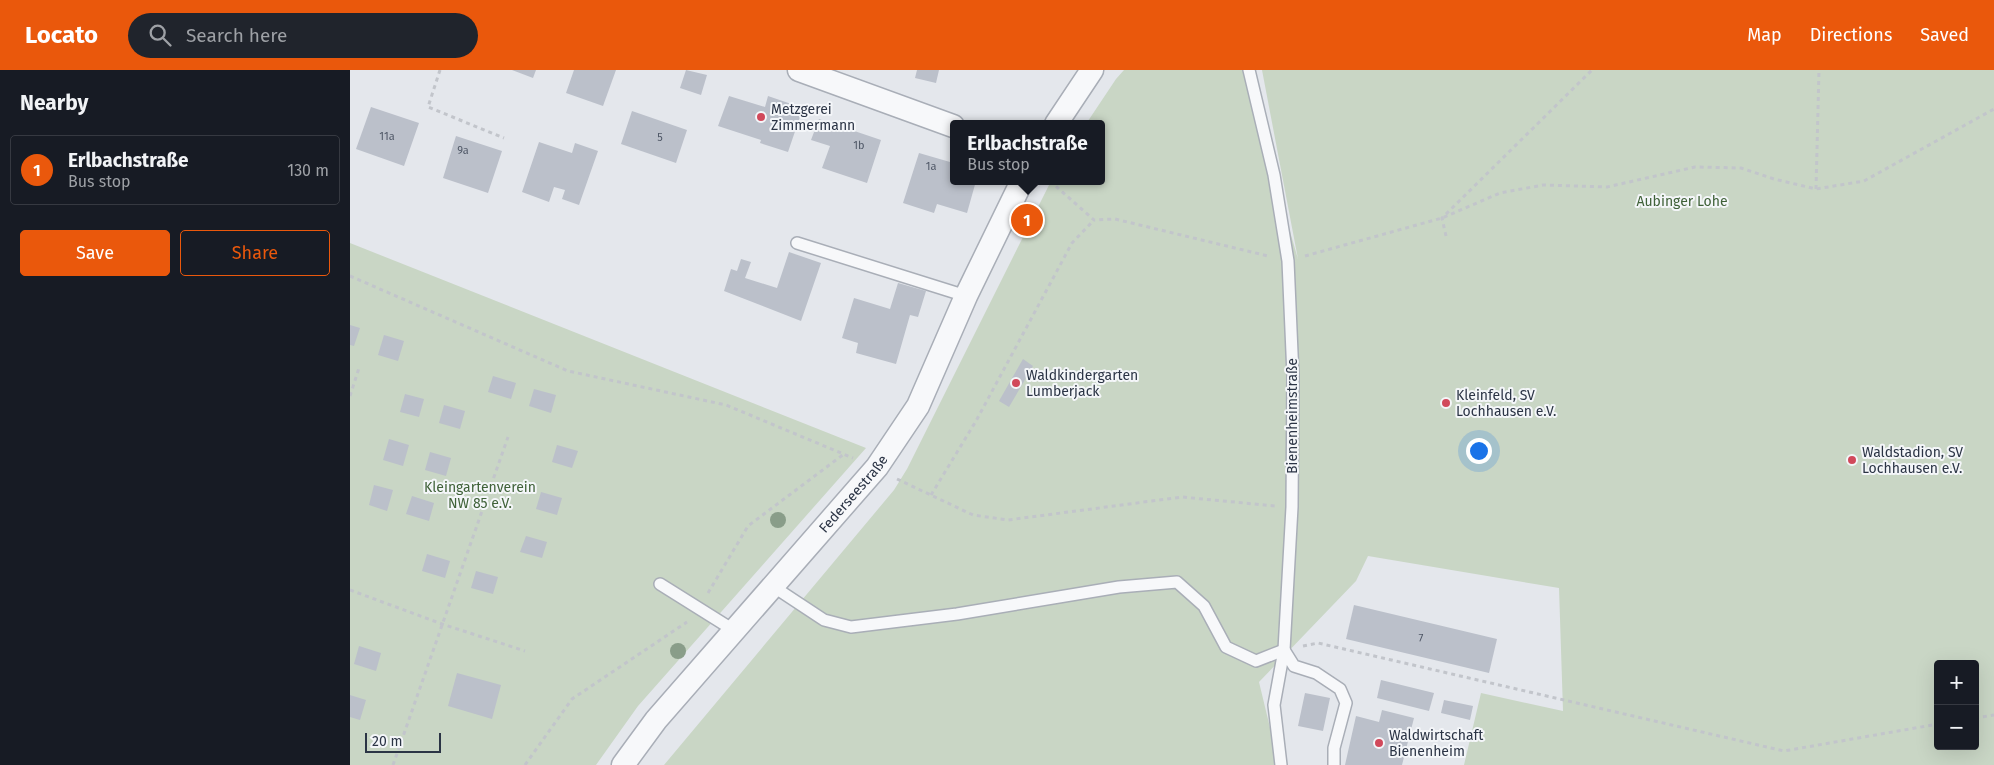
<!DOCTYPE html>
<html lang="en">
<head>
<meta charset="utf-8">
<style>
	body { margin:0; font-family:"Fira Sans",sans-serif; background:#20242c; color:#f1f3f6 }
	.controls { position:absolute; right:15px; bottom:15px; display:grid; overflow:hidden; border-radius:5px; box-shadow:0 5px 20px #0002 }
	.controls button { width:45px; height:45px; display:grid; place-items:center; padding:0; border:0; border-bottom:1px solid #363941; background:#171b24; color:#f1f3f6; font:25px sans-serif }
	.scale { position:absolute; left:15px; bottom:12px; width:76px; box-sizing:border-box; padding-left:5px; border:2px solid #2b3445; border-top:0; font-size:14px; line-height:18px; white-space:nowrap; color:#2b3445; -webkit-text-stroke:4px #f4f6f9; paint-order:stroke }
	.you { position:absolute; left:1128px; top:380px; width:18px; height:18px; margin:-12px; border:4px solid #fff; border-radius:50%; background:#1a73e8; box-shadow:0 0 0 8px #1a73e833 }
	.badge { display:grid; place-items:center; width:32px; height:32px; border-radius:50%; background:#ea580c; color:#fff; font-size:16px; font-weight:700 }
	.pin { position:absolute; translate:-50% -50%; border:2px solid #fff; box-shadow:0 1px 5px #0006 }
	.popup { position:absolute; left:600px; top:50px; width:155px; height:65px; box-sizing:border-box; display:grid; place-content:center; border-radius:5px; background:#171b24; filter:drop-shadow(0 1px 4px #0005); font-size:16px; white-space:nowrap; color:#9ea1a6 }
	.popup b { font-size:19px; color:#f1f3f6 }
	.popup::after { content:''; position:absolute; left:50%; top:100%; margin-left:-10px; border:10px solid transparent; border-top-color:#171b24 }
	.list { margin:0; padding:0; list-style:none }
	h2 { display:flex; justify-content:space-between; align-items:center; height:65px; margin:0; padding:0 20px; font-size:21px }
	h2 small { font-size:16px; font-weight:400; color:#9ea1a6 }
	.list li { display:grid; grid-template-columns:32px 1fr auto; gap:15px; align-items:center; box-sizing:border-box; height:70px; margin:0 10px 10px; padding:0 10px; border:1px solid #363941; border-radius:5px }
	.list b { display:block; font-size:19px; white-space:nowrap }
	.list p { margin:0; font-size:16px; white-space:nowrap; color:#9ea1a6 }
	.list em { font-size:16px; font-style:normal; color:#9ea1a6 }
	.actions { display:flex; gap:10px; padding:15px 20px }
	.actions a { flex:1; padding:11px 0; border:1px solid #ea580c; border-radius:5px; text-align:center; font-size:18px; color:#ea580c }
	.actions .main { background:#ea580c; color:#fff }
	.icon { flex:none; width:28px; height:28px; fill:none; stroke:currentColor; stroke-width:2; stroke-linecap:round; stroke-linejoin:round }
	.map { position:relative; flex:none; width:1644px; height:695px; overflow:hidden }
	header { display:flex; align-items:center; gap:30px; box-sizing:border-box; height:70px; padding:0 25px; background:#ea580c; color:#fff }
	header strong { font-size:24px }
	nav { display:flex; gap:28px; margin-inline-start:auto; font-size:18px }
	.search { width:350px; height:45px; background:#20242c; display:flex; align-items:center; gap:12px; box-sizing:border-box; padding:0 18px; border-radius:28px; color:#9ea1a6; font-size:19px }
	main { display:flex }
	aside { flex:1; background:#171b24 }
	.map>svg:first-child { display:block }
	.green { fill:#c9d6c5; fill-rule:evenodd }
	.building { fill:#bbc0ca }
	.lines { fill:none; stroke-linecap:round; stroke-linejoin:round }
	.lane-casing { stroke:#a9aeb7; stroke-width:14 }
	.street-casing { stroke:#a9aeb7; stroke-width:25 }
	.path { stroke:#c2c5cb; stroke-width:3; stroke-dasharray:4 4; stroke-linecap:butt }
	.lane { stroke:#f7f8fa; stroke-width:11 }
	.street { stroke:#f7f8fa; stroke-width:22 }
	.tree { fill:#899d89 }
	.poi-dot { fill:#d1495b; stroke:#f4f6f9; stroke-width:2 }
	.labels { text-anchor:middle; stroke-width:4; stroke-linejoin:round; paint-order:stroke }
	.number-label { font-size:11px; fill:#4f5766 }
	.poi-label { font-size:14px; fill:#2b3445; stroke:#f4f6f9; text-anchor:start }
	.park-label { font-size:14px; fill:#3f6138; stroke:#f4f6f9 }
	.street-label { font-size:14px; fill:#2b3445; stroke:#f4f6f9 }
</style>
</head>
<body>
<header>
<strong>Locato</strong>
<div class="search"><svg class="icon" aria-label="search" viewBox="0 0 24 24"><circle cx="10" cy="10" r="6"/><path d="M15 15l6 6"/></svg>Search here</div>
<nav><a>Map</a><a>Directions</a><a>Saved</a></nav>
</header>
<main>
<aside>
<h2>Nearby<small></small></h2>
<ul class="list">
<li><span class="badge">1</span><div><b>Erlbachstraße</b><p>Bus stop</p></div><em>130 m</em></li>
</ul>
<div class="actions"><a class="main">Save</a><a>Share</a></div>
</aside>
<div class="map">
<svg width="1644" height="695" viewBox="0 0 1644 695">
	<rect width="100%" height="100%" fill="#e4e7ec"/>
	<g class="green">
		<path d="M774,0H893L948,189L912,0H1644V695H1114L1131,623L1213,641L1209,518L1018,486L1006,511L909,612L929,695H314L544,420L557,399L701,111H751V54H736L766,9ZM1588,594H1625V676H1588Z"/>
		<path d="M0,173L516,378L288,636L246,695H0Z"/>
	</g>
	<g class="building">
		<path d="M162,0H186L183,8Z"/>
		<path d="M224,0H266L253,36L216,23Z"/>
		<path d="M336,0L357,5L351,25L330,18Z"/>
		<path d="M567,0H589L586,13L565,8Z"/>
		<path d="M379,26L415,37L418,26L453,38L438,82L410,73L411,70L368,56Z"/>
		<path d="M21,37L69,53L54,96L6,79Z"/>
		<path d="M282,41L337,60L326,93L271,74Z"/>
		<path d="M469,49L531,70L517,113L472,98L480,76L461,70Z"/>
		<path d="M106,66L152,81L138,123L93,108Z"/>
		<path d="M189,72L222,83L225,73L248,81L229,135L212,129L215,120L204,117L199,132L172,122Z"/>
		<path d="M569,83L600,92L603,88V111H626L617,143L587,134L584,143L553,133Z"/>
		<path d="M681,138L687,141L680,156L674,154Z"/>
		<path d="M439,182L471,193L451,251L374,221L381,199L387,201L391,189L401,192L395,208L427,218Z"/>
		<path d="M548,213L576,221L568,247L560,245L546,294L506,283L508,273L492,268L504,228L540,239Z"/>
		<path d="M0,255L10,258L4,276L0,275Z"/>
		<path d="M34,265L54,271L48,291L28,285Z"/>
		<path d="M673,289L683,296L659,337L649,331Z"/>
		<path d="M143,306L166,313L161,329L138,322Z"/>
		<path d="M184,319L206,325L201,343L179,336Z"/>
		<path d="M55,324L74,329L69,347L50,342Z"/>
		<path d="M94,335L115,341L110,359L89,353Z"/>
		<path d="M39,369L59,375L53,396L33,390Z"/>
		<path d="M207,375L228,381L222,398L202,392Z"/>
		<path d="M80,382L101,388L96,406L75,400Z"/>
		<path d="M24,415L43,420L37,441L19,435Z"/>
		<path d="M191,422L212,428L207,445L186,439Z"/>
		<path d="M62,426L84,433L79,451L56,444Z"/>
		<path d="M176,466L197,472L192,488L170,482Z"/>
		<path d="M77,484L100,491L95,508L72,501Z"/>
		<path d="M126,501L148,507L143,524L121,518Z"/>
		<path d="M1004,535L1147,569L1139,603L996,569Z"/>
		<path d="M9,576L31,583L26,601L4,594Z"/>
		<path d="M107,603L151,615L142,649L98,636Z"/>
		<path d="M1031,610L1084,623L1079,641L1027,628Z"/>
		<path d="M955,623L980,628L973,661L948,656Z"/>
		<path d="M0,625L16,630L10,650L0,647Z"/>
		<path d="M1094,630L1123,636L1120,650L1091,643Z"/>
		<path d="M1032,640L1064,648L1052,695H995L1006,646L1029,652Z"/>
	</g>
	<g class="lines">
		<g class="lane-casing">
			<g id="lane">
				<path d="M899,0L924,105L938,191L943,306L942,437L934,580L924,635L931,695"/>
				<path d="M447,173L616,226"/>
				<path d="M310,514L385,561"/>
				<path d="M424,517L474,550L501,557L607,544L769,517L827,512L854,536L876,577L906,591L934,580"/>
				<path d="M934,580L944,596L966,603L990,619L996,633L984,678V695"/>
			</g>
		</g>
		<g class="street-casing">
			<g id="street">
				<path d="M449,0L603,56"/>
				<path d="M706,54L742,0"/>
				<path id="s1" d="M273,695L306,650L527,397L568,336L616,226L672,111"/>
			</g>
		</g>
		<g class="path">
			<path d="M90,0L78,37L154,68"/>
			<path d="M700,111L744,150L765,149L918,186"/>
			<path d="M1466,119L1469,0"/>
			<path d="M1096,166L1092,148L1242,0"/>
			<path d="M955,186L1092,148L1150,123L1193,115L1257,117L1345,97L1391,98L1424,109L1466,119L1514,111L1644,39"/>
			<path d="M0,206L218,301L376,335L503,388"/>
			<path d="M0,326L9,298"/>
			<path d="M547,409L623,445L658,450L832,427L925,436"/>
			<path d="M581,425L626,351L722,173L744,150"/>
			<path d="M0,520L92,554L175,581"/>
			<path d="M358,523L398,456L494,384"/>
			<path d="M953,576L968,573L1434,681L1588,654"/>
			<path d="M1625,648L1644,645"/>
			<path d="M43,695L158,367"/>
			<path d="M175,695L222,629L337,552"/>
		</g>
		<use href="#lane" class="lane"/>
		<use href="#street" class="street"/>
	</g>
	<g class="tree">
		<circle cx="428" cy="450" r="8"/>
		<circle cx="328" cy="581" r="8"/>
	</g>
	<g class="poi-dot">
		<circle cx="411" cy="47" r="5"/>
		<circle cx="666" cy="313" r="5"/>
		<circle cx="1096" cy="333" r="5"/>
		<circle cx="1502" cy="390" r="5"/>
		<circle cx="1029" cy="673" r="5"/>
	</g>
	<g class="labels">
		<g class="number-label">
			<text x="37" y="70">11a</text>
			<text x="310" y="71">5</text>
			<text x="509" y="79">1b</text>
			<text x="113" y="84">9a</text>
			<text x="581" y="100">1a</text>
			<text x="1071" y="572">7</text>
		</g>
		<g class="poi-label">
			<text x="421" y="44">Metzgerei<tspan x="421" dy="16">Zimmermann</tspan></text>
			<text x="676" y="310">Waldkindergarten<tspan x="676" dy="16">Lumberjack</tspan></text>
			<text x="1106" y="330">Kleinfeld, SV<tspan x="1106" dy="16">Lochhausen e.V.</tspan></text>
			<text x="1512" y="387">Waldstadion, SV<tspan x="1512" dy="16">Lochhausen e.V.</tspan></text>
			<text x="1039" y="670">Waldwirtschaft<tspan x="1039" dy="16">Bienenheim</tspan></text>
		</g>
		<g class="park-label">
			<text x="1332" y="136">Aubinger Lohe</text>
			<text x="130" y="422">Kleingartenverein<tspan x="130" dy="16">NW 85 e.V.</tspan></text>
		</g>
		<g class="street-label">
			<text transform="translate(942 346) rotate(-90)" y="5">Bienenheimstraße</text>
			<text dy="5" stroke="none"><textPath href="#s1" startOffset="356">Federseestraße</textPath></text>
		</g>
	</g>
</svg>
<div class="controls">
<button>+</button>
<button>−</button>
</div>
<div class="scale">20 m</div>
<div class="you"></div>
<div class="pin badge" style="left:677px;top:150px">1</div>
<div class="popup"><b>Erlbachstraße</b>Bus stop</div>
</div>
</main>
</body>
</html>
